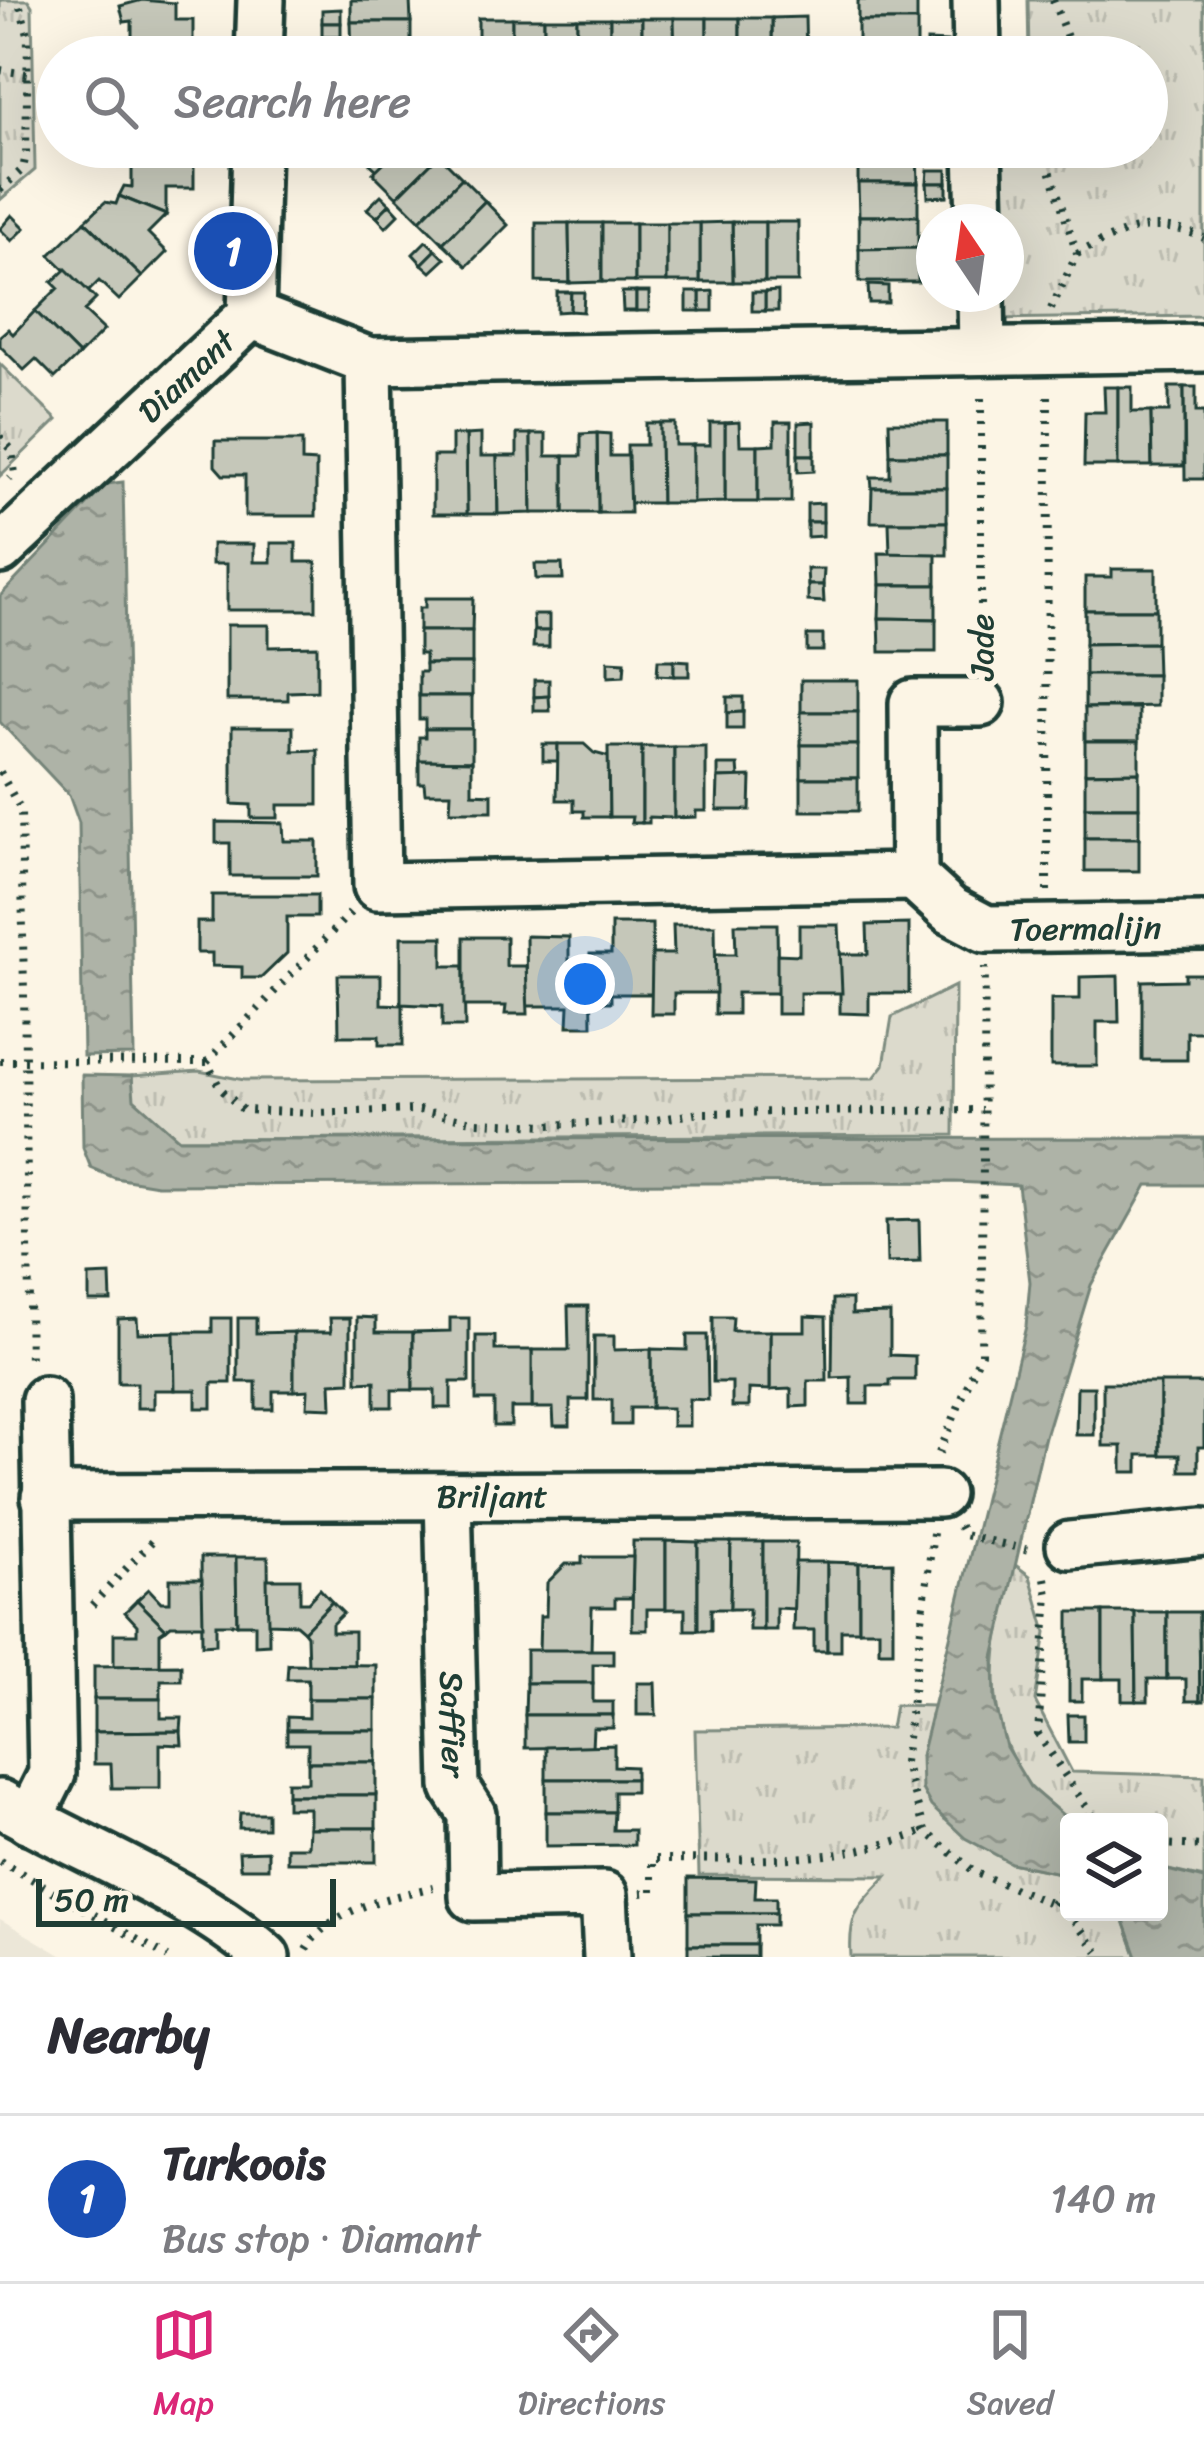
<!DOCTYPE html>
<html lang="en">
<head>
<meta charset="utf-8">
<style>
	body { margin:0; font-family:Sriracha,sans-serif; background:#f7f7f7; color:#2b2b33 }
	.controls { position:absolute; right:36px; bottom:36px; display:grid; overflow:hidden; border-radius:12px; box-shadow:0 12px 48px #0002 }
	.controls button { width:108px; height:108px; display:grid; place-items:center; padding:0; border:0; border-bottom:3px solid #e1e1e2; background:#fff; color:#2b2b33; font:60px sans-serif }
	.compass { position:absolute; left:916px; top:204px; width:108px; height:108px; border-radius:50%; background:#fff; box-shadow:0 12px 48px #0002; rotate:347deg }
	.scale { position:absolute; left:36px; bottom:30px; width:300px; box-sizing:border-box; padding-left:12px; border:6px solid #1f3d34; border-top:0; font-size:33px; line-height:42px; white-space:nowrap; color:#1f3d34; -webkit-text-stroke:9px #fcf5e5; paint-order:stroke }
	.you { position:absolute; left:585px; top:984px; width:42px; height:42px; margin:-30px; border:9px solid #fff; border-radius:50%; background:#1a73e8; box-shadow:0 0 0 18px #1a73e833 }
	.badge { display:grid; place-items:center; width:78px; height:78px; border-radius:50%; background:#db2777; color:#fff; font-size:39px; font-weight:700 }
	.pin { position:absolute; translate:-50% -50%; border:6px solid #fff; box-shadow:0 3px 12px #0006 }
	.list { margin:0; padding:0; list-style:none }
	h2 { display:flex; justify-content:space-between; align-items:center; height:156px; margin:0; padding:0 48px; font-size:51px }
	h2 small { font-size:39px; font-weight:400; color:#7c7c81 }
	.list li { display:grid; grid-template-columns:78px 1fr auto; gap:36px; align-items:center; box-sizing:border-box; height:168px; padding:0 48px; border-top:3px solid #e1e1e2 }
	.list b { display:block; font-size:45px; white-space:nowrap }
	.list p { margin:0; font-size:39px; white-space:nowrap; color:#7c7c81 }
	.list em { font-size:39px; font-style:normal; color:#7c7c81 }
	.icon { flex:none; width:66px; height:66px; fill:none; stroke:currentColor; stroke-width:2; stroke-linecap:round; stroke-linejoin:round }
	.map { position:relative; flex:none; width:1204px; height:1957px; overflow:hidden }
	.search { position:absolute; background:#fff; box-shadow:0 12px 48px #0002; left:36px; right:36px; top:36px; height:132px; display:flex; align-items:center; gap:30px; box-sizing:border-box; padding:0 42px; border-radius:66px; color:#7c7c81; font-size:45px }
	.sheet { height:324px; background:#fff }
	nav { display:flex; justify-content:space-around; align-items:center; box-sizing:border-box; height:168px; border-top:3px solid #e1e1e2; background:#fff; font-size:33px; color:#7c7c81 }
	nav a { display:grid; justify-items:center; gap:6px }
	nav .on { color:#db2777 }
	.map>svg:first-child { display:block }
	.built { fill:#ece7d8 }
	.grass { fill:url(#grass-tufts); stroke:#7e8c80; stroke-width:3 }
	.water { fill:url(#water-ripples); stroke:#758479; stroke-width:3 }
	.building { fill:#c5c7b9; stroke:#1f3d34; stroke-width:3 }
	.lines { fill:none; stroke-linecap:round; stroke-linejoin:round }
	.minor-casing { stroke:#1f3d34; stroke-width:54 }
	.path { stroke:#1f3d34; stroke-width:8; stroke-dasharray:3 9; stroke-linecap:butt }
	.minor { stroke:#fcf5e5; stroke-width:45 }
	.labels { text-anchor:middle; stroke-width:12; stroke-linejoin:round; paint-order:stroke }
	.street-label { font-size:33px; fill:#1f3d34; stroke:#fcf5e5 }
</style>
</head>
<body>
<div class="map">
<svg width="1204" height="1957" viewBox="0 0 1204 1957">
	<defs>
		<pattern id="grass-tufts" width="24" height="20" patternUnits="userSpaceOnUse" patternTransform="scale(3)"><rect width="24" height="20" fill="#dcdacc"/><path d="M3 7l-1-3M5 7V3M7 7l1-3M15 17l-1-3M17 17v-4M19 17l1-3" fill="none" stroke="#bcbcb0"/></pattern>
		<pattern id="water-ripples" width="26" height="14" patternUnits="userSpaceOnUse" patternTransform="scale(3)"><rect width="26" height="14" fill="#aeb3a7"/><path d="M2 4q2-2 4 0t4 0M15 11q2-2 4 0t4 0" fill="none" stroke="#8d9389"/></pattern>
	</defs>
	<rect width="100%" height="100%" fill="#fcf5e5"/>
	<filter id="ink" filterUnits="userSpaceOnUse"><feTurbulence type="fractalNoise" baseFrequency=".00833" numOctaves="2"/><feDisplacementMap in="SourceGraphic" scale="24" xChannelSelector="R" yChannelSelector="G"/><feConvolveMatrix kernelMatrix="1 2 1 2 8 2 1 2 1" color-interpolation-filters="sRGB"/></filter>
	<g filter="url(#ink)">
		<path class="built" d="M0,1919L64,1957H0Z"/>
		<g class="grass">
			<path d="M0,0H28L32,6L35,170L0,200Z"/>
			<path d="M1028,0H1204V316L987,319V294H1006V222H985L984,147H1147V57H1029Z"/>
			<path d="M0,364L57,420L0,476Z"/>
			<path d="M955,986L954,1135L179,1139L133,1099L132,1076L199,1071L244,1080L874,1078L884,1065L892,1017Z"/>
			<path d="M1014,1564L1030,1576L1046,1632L1035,1701L1072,1772L1204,1776V1878L1159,1868V1822H1071C1057,1810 1039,1798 1028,1784C978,1717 995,1639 1014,1564Z"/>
			<path d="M895,1705L934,1706L921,1756L1011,1863L1069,1875V1912H1121L1137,1957H851C848,1913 859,1906 887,1876L699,1875L695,1730L891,1728Z"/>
		</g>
		<g class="water">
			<path d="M123,482L134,1055L83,1056L79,823L69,795L0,722V596L107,484Z"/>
			<path d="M82,1075L132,1076L134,1099L179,1139L1204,1138V1185H1147L1091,1285L1045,1436L994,1658L995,1701L1006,1747L1030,1787L1071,1822L1069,1875L1011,1863L965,1838L931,1806L922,1789L921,1756L1026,1326L1030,1282L1018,1185L955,1182L157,1185L115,1178L91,1168L83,1148Z"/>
			<path d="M1159,1868L1204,1879V1957H1137L1121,1912H1159Z"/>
		</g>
		<g class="building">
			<path d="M142,0L175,3V20H193V53L132,54V21L124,22L120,6Z"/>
			<path d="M351,0H410L411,22H351Z"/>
			<rect x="858" y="0" width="59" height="21"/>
			<path d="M341,9V23H322V10Z"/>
			<path d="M805,17L806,57H772V18Z"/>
			<rect x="478" y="18" width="34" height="39"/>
			<rect x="512" y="18" width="32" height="39"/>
			<rect x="544" y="18" width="33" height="39"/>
			<rect x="577" y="18" width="33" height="39"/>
			<rect x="610" y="18" width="32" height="39"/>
			<path d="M642,18H674L675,57H642Z"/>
			<path d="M674,18H707V57H675Z"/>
			<rect x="707" y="18" width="33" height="39"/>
			<rect x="740" y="18" width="32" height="39"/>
			<rect x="858" y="21" width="59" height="32"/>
			<path d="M351,22H411V55H352Z"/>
			<rect x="322" y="23" width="19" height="13"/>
			<path d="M927,41L947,42V54H927Z"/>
			<path d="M193,53V57H132V54Z"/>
			<rect x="858" y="53" width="59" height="4"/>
			<path d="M114,147H194V154L114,153Z"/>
			<path d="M367,147H400L377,170L357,152Z"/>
			<path d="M400,147H431L439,155L397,197L373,173Z"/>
			<path d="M858,151H917L918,183H858Z"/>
			<path d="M132,154H194V188H166V215L119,196L124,186L132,187Z"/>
			<path d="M439,155L462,178L420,220L397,197Z"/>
			<path d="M928,170H947V183H927Z"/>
			<path d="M462,178L485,201L443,243L420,220Z"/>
			<path d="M858,183H918V216H859Z"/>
			<path d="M927,183H947V196L928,197Z"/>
			<path d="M381,195L390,204L377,217L367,209Z"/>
			<path d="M119,196L166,215L148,233L167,252L142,277L85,221L105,202L116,204Z"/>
			<path d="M485,201L508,225L467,266L443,243Z"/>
			<path d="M390,204L399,214L386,227L377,217Z"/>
			<path d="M12,215L25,228L12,241L0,229Z"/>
			<path d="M859,216H918V248L859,249Z"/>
			<path d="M85,221L142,277L119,300L99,281L88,292L50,255Z"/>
			<path d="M732,222H765V282H733Z"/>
			<path d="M732,222L733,282H700V223Z"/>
			<rect x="765" y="222" width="33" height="60"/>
			<path d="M536,223H569L570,283L536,282Z"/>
			<path d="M569,223H602V282L570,283Z"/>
			<rect x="602" y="223" width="33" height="59"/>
			<rect x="635" y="223" width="32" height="59"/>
			<rect x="667" y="223" width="33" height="59"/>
			<path d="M426,241L436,250L422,264L413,254Z"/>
			<path d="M918,248V282H859V249Z"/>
			<path d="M436,250L445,259L431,272L422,264Z"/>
			<path d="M66,269L96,299L84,311L104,330L79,355L35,311L58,288L52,282Z"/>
			<path d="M868,285L888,286V303H869Z"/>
			<path d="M713,291V311H700V292Z"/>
			<path d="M778,291V311H765V292Z"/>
			<path d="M557,292H571L570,311L557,312Z"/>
			<path d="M571,292H584L583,312L570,311Z"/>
			<path d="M622,292H636V311H623Z"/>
			<rect x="636" y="292" width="13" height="19"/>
			<rect x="687" y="292" width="13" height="19"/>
			<rect x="752" y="292" width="13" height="19"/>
			<path d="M35,311L79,355L55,378L36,359L24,370L0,346V336L8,329L13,334Z"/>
			<path d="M1104,387H1118V466H1084L1085,412H1105Z"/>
			<path d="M1118,387H1132V412H1151L1152,466H1118Z"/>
			<path d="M1169,387H1184V466H1152L1151,412H1169Z"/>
			<path d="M1184,387H1196V412H1204V479H1185Z"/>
			<path d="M739,422L740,445H758V502H725V423Z"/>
			<path d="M775,422H791V502H758V445L775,444Z"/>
			<path d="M814,422V455H798V423Z"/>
			<path d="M889,422H947V455H890Z"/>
			<path d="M646,423H660L661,503H628L627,445H646Z"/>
			<path d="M660,423H675V445H693V503H661Z"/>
			<path d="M710,423H725V502L693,503V445H710Z"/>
			<path d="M597,433L610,434V456H628L630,513H598Z"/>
			<path d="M597,433L598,513H564V456H581V434Z"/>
			<path d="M481,434V456H497L498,514H467L466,435Z"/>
			<path d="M517,434H531L532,513L498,514L497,456H517Z"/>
			<path d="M531,434H546V456H564V513H532Z"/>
			<path d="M452,435H466L467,514H433V456H452Z"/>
			<path d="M215,441H302V461L316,462V516H245V475H223L215,466Z"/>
			<path d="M798,455H814V471L798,472Z"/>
			<path d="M890,455H947V488H872L871,477H890Z"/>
			<path d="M872,488H947V522H871Z"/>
			<path d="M823,503V522H807V504Z"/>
			<path d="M807,522H823V536L807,537Z"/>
			<path d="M889,522H947V555L890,554Z"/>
			<path d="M271,543H296V562H316V610H227V564H212V544H254V562H271Z"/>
			<path d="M879,553L936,554V585H880Z"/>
			<path d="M535,564H562L563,579H536Z"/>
			<path d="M807,569H824L823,585H808Z"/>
			<path d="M1112,569H1156V610H1085V577H1112Z"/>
			<path d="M808,585H823L824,602L808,601Z"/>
			<path d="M880,585H936V619L879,618Z"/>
			<path d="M425,598H473L472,631H419V608H425Z"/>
			<path d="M1085,610H1156V643L1085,644Z"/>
			<path d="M533,615H549V631H534Z"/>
			<path d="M879,618L936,619V652H880Z"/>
			<path d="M227,625H269V647L317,646V691L288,692V700H227Z"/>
			<path d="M419,631H472V664H425V654H419Z"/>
			<path d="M534,631H549V647H533Z"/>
			<rect x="807" y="635" width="16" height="16"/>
			<path d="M1156,643L1157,675H1085V644Z"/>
			<path d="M658,660H674V676L657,675Z"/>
			<path d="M674,660L689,661V676H674Z"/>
			<path d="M608,661L625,662L624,676L608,677Z"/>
			<path d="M425,664H472V696H419V672H425Z"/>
			<path d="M1085,675H1157V706L1085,708Z"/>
			<path d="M534,680H549V696L534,697Z"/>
			<rect x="801" y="680" width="57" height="32"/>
			<path d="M419,696H472V729H425V719H419Z"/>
			<path d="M549,696L550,711H534V697Z"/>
			<path d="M727,697H743V712L727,713Z"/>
			<rect x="1085" y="708" width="54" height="33"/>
			<path d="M743,712V729H727V713Z"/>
			<rect x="801" y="712" width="57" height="33"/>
			<path d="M232,727H293V751L318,750V805H278V818H251V805L232,804Z"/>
			<path d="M425,729H472V761L419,760V737H425Z"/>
			<path d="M1085,741H1139V772L1085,773Z"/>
			<rect x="543" y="744" width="15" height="17"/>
			<path d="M558,744H584L594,753L609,757V817H584V811H574V800H557Z"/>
			<rect x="801" y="745" width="57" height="33"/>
			<path d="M608,747H642V823H631L632,817H609Z"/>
			<path d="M642,747H674V818L649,817V823H642Z"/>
			<path d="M674,747H706V811H696V817L674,818Z"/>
			<path d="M419,760L472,761V793L492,794V811H450L451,793H425L424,783H419Z"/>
			<path d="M718,765H738L739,778H718Z"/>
			<path d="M1139,772V807H1085V773Z"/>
			<path d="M751,777L750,810H717L718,778Z"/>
			<rect x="801" y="778" width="57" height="33"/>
			<rect x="1085" y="807" width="54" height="31"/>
			<path d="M216,822L283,823L284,841H317V876H230V843H216Z"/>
			<rect x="1085" y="838" width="54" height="33"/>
			<path d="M212,895H317V917H287V953L261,978H242V967L212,966V953H197V922H212Z"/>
			<path d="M611,924H652L653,994H611V1002H591L590,954H611Z"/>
			<path d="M735,924H777L778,993H737V1014H715V954H736Z"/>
			<path d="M909,924V993H869V1014L840,1013V954H868L867,925Z"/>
			<path d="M673,925H715L716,993H674V1014H651L652,954H674Z"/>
			<path d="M799,925H839L842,993H800V1014H777V954L799,955Z"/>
			<path d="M526,936L569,937V965H591L592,1026H568L569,1006H527Z"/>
			<path d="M401,937H443V966H464L465,1027H442V1006L401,1004Z"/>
			<path d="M464,937H506V966H526L528,1014H505L506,1006H464Z"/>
			<path d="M1185,974H1204V1032H1187V1060H1142V981L1185,980Z"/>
			<path d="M338,975H381V1004L403,1005V1045H379V1036H339Z"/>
			<path d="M1118,976L1119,1022H1097V1066H1051V999H1080V977Z"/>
			<path d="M919,1220L920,1262L887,1263L886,1221Z"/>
			<path d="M110,1275L111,1301H89V1276Z"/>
			<path d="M833,1299H852V1314L890,1313V1355L915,1356V1380H890V1386H868V1404H851V1377L832,1378Z"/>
			<path d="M568,1306H588V1400H570V1426H554L553,1408H532V1350H569Z"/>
			<path d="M805,1316L826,1317L827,1381H808V1406L791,1407V1389L770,1390V1331H805Z"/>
			<path d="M357,1317L376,1318V1332H413V1390H392V1407H375V1381L357,1382Z"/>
			<path d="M713,1317H733L732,1331H770V1390L749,1389V1407H732V1382H713Z"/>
			<path d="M137,1318L138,1333L174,1332L175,1390H154V1408H137V1383H118V1319Z"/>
			<path d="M212,1318H231V1383H212V1408H196V1390H175L174,1332H212Z"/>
			<path d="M238,1318H256V1333L294,1332V1391H273V1409H256V1382H238Z"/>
			<path d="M330,1318H350V1382L331,1383L332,1408L307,1407L308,1390L294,1391V1332H331Z"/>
			<path d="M450,1318H469V1382H451V1408H435V1390H413V1332L450,1331Z"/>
			<path d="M687,1335H707L708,1400L689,1399V1426H672V1408H651V1349L687,1350Z"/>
			<path d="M476,1336H495V1350H532V1408H511V1426H494V1400H476Z"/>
			<path d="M594,1336H614V1350L651,1349V1408H630V1425H612V1400H594Z"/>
			<path d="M1103,1383H1160V1455H1138V1472H1122V1446H1103Z"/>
			<path d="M1160,1383H1204V1447H1198V1471H1180V1455H1160Z"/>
			<path d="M1077,1387H1094V1435H1076Z"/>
			<path d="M633,1541H666V1609H647V1630H632Z"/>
			<path d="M666,1541L698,1542V1630H685V1609H666Z"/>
			<path d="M698,1542H731L730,1609H711V1630H698Z"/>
			<path d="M731,1542H763V1630H749V1609H730Z"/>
			<path d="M763,1542H796L795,1609L776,1608V1630H763Z"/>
			<path d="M201,1557H236L237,1624H216V1644L202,1645Z"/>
			<path d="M236,1557H268L269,1644L255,1645V1624H237Z"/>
			<path d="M582,1557H633L632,1598H615V1607H592L591,1652L539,1651L540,1616H546L547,1583L566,1564H582Z"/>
			<path d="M795,1562H827V1651H814V1630H793Z"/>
			<path d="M827,1562L859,1563V1630H841V1651H827Z"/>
			<path d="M893,1562V1651H879V1630H859V1563Z"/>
			<path d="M170,1579H202L203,1625H171L166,1629L137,1600L149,1589L161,1602H170Z"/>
			<path d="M267,1579H300V1602H308L320,1589L332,1602L304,1631L296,1624L268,1623Z"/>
			<path d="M137,1600L166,1629L160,1633V1667H114V1634H137V1625L125,1612Z"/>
			<path d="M332,1602L343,1613L332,1624V1632H354V1666H308L307,1635L304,1631Z"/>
			<path d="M1069,1612H1103V1679H1082V1701H1069Z"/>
			<path d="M1103,1612H1135L1136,1701H1122V1679H1103Z"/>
			<path d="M1135,1612H1167V1679H1148V1701H1136Z"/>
			<path d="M1167,1612H1199L1200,1701H1186V1679H1167Z"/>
			<path d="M1199,1612H1204V1701H1200Z"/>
			<path d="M526,1650H613V1664H593V1683H526Z"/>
			<path d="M288,1664L376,1665V1699H308V1679H287Z"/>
			<path d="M181,1665V1680H161V1699H94V1666Z"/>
			<path d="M526,1683H593V1702H613V1715H525Z"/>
			<path d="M637,1683H655L656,1715H637Z"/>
			<path d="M94,1699H161V1718H182L181,1731L94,1732Z"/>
			<path d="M308,1699H376V1730H287V1717L308,1718Z"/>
			<path d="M525,1715H613V1728H593L592,1747L525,1748Z"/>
			<path d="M1068,1715H1084V1742H1069Z"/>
			<path d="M287,1730H376V1762H308V1744H287Z"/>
			<path d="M181,1731L182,1745L160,1744V1788H112L111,1764H94V1732Z"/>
			<path d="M614,1745V1766L635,1767V1779H546V1747Z"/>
			<path d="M308,1762H376V1795H287V1782H308Z"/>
			<path d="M546,1779H635V1792H614V1812H546Z"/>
			<path d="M287,1795H376V1828H309V1808H287Z"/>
			<path d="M546,1812H614L613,1830H634V1845L546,1846Z"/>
			<path d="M240,1813H267V1828H239Z"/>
			<path d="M309,1828H376V1862H287V1847H308Z"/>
			<path d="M268,1851V1868H240L239,1852Z"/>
			<path d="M688,1878L756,1879L755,1898H776V1913H688Z"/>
			<path d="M688,1913H776V1925H756V1945H688Z"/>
			<rect x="688" y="1945" width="68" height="12"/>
		</g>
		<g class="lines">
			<g class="minor-casing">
				<g id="minor">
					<path d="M976,0L977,57"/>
					<path d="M259,57L261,0"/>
					<path d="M978,147L980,222"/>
					<path d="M981,294L982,351"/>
					<path d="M251,315L369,361L1204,348"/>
					<path d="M369,361L377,886L914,877"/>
					<path id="s1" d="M0,550L251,315L256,147"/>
					<path id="s2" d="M914,877L950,910L986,929L1204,926"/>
					<path d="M914,877L913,703H981"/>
					<path id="s3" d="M448,1496L455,1787L472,1814L473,1897L604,1895L607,1957"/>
					<path id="s4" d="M45,1497L940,1494"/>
					<path d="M1070,1545L1204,1532"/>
					<path d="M0,1803C80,1850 200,1895 266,1957"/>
					<path d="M29,1820L52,1774L45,1400"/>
				</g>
			</g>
			<g class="path">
				<path d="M1053,0L1071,48L1070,57"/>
				<path d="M0,70L27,74"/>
				<path d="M0,190L23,169L26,154L28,34L18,0"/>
				<path d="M1077,254C1122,230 1153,216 1204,238"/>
				<path d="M1051,309L1077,254L1049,167L1055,147"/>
				<path d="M0,437L12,450L15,474L10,479"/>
				<path d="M981,665V392"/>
				<path d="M0,772L21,810L30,1365"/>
				<path d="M1047,891L1048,390"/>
				<path d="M0,1061L207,1062L220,1088L243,1110L315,1113L419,1110L477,1122L548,1125L655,1120L700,1113L982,1110"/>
				<path d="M207,1062L351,912"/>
				<path d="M939,1453L981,1353L985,967"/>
				<path d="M959,1526L964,1535L1033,1551"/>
				<path d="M933,1533L904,1762L925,1831L976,1873L1065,1909L1102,1957"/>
				<path d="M1045,1578L1048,1595L1038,1734L1096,1822"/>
				<path d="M92,1605L156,1537"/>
				<path d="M1159,1844L1204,1846"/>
				<path d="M0,1861L168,1957"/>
				<path d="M641,1893L652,1892V1859C748,1859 834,1866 925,1831"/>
				<path d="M1052,1904L1069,1878"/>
				<path d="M306,1950C329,1908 390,1898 433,1887"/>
			</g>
			<use href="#minor" class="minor"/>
		</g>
	</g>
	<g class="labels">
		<g class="street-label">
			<text dy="12" stroke="none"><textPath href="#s1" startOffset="255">Diamant</textPath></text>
			<text transform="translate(981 647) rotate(-90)" y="12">Jade</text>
			<text dy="12" stroke="none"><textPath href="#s2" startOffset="189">Toermalijn</textPath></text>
			<text dy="12" stroke="none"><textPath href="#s4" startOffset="447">Briljant</textPath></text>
			<text dy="12" stroke="none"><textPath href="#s3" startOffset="228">Saffier</textPath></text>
		</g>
	</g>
</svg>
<div class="controls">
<button><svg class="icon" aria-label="layers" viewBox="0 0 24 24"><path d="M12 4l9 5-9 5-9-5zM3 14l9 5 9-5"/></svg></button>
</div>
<svg class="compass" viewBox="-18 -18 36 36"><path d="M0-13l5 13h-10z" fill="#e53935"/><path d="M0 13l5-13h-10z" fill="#7c7c81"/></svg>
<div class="scale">50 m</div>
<div class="you"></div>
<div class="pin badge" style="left:233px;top:251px;background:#1a4fb4">1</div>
<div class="search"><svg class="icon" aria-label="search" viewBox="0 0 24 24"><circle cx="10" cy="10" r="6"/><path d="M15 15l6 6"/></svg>Search here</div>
</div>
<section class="sheet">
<h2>Nearby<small></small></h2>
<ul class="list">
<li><span class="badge" style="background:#1a4fb4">1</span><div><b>Turkoois</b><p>Bus stop · Diamant</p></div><em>140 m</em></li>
</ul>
</section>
<nav>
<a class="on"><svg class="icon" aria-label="map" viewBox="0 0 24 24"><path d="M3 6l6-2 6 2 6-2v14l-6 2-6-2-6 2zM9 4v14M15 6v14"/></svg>Map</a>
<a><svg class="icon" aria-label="directions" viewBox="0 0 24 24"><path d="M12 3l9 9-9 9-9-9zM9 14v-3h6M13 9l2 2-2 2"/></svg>Directions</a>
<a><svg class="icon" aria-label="saved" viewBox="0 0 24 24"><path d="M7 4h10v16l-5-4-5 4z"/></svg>Saved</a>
</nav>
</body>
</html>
